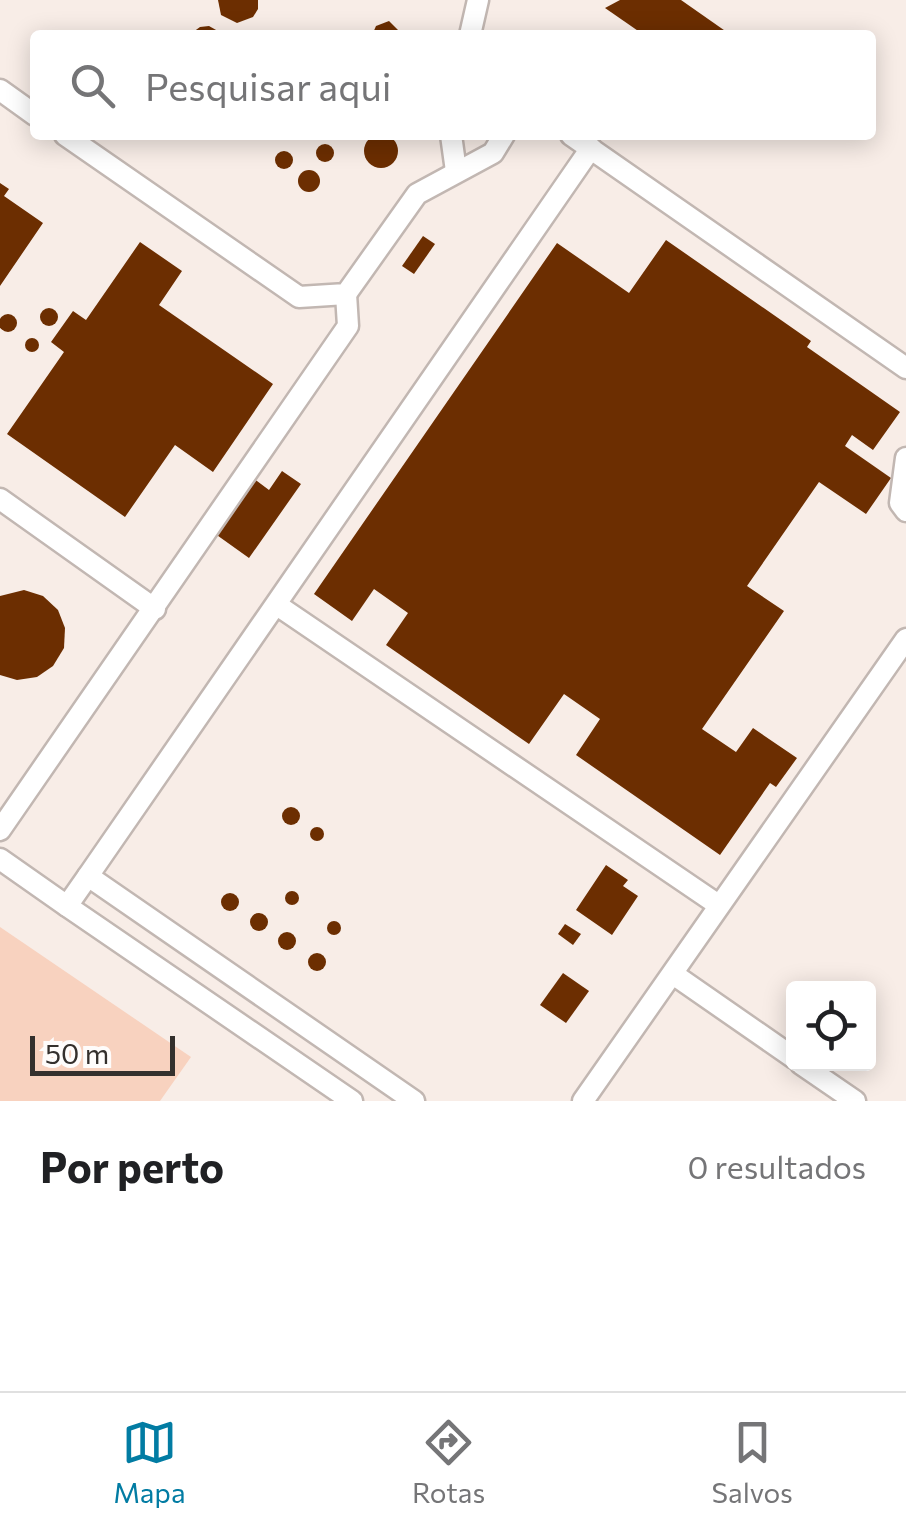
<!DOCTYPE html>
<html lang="pt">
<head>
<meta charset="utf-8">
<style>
	body { margin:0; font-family:Commissioner,sans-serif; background:#f6f6f6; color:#202124 }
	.controls { position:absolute; right:30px; bottom:30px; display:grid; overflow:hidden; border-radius:10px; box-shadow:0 5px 25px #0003 }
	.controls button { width:90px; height:90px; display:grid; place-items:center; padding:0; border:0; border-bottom:2px solid #e0e0e0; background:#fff; color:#202124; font:50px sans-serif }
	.scale { position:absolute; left:30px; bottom:25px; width:145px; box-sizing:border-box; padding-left:10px; border:5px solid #34302d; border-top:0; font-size:28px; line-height:35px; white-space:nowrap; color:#34302d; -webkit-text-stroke:8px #fefcfb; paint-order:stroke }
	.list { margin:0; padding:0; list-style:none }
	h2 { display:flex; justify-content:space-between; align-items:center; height:130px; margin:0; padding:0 40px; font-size:42px }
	h2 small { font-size:32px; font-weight:400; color:#757577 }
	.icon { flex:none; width:55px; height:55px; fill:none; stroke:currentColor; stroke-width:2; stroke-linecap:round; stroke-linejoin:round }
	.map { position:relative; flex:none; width:906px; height:1101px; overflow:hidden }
	.search { position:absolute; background:#fff; box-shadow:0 5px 25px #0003; left:30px; right:30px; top:30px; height:110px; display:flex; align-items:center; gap:25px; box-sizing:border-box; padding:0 35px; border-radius:10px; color:#757577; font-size:38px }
	.sheet { height:290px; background:#fff }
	nav { display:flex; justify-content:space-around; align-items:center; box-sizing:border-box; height:140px; border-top:2px solid #e0e0e0; background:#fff; font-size:28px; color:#757577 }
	nav a { display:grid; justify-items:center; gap:5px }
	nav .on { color:#027ca3 }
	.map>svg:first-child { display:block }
	.green { fill:#f8d2bf }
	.building { fill:#6c2e01 }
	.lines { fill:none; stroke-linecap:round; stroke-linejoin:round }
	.minor-casing { stroke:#c2b7b2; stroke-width:25 }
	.minor { stroke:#fff; stroke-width:20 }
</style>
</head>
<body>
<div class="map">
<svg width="906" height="1101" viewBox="0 0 906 1101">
	<rect width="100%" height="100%" fill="#f8ede7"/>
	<path class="green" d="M0,927L191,1057L160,1101H0Z"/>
	<g class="building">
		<path d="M218,0H258V9L253,17L237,23L221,15Z"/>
		<path d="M620,0H681L731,35H644L605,8Z"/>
		<path d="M389,21L403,35H372L376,26Z"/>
		<path d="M209,26L225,35H189L200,27Z"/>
		<circle cx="381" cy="151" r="17"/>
		<circle cx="325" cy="153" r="9"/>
		<circle cx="284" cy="160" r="9"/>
		<circle cx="309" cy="181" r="11"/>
		<path d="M0,183L9,189L4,196L43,223L0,286Z"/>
		<path d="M423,236L435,244L414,274L402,266Z"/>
		<path d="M666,240L811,341L807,347L900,412L873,450L852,435L845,446L891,478L866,514L819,482L747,586L784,611L702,729L736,752L753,728L797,758L776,787L770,783L720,855L576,755L600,719L564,694L529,744L386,645L408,613L374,589L352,621L314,594L557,243L629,293Z"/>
		<path d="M140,242L182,271L159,305L273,384L213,472L175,445L125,517L7,434L64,352L51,342L73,311L86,320Z"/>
		<circle cx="49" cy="317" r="9"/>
		<circle cx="8" cy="323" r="9"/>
		<circle cx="32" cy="345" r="7"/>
		<path d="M282,471L301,484L249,558L214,533L253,478L269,490Z"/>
		<path d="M24,590L43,596L58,610L65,628L64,648L53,666L37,677L17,680L0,675V596Z"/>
		<circle cx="291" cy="816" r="9"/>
		<circle cx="317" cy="834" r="7"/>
		<path d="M606,865L628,880L623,886L638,896L612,935L576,910Z"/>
		<circle cx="292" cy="898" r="7"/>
		<circle cx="230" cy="902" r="9"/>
		<circle cx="259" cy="922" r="9"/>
		<circle cx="334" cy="928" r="7"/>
		<path d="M565,924L581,934L573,945L558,934Z"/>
		<circle cx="287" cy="941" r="9"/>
		<circle cx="317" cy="962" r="9"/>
		<path d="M563,973L589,991L566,1023L540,1005Z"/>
	</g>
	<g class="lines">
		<g class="minor-casing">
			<g id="minor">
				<path d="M470,35L478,0"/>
				<path d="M0,90L35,115"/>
				<path d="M65,135L299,297L346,294L417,194L493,153L504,135"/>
				<path d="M451,135L456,171"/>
				<path d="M571,135L906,368"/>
				<path d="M906,458L900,503L906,511"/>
				<path d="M0,499L155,609"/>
				<path d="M277,605L717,904"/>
				<path d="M0,830L348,326L346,294"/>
				<path d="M0,859L67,906L88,876"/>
				<path d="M67,906L352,1101"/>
				<path d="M673,974L794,1058"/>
				<path d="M801,1064L855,1101"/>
				<path d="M414,1101L88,876L591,148"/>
				<path d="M583,1101L906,639"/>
			</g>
		</g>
		<use href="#minor" class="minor"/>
	</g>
</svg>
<div class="controls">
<button><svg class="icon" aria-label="locate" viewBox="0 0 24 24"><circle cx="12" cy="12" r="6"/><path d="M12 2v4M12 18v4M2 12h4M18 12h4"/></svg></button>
</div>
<div class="scale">50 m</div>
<div class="search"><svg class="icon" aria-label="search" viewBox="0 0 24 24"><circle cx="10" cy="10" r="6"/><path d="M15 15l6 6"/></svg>Pesquisar aqui</div>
</div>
<section class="sheet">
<h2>Por perto<small>0 resultados</small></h2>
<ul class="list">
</ul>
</section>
<nav>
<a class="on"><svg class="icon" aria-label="map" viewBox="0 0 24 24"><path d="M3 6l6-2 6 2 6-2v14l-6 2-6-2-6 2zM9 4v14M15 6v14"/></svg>Mapa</a>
<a><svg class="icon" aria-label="directions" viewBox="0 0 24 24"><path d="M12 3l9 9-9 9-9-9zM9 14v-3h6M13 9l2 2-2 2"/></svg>Rotas</a>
<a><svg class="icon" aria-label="saved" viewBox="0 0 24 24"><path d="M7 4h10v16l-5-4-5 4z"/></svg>Salvos</a>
</nav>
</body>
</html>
